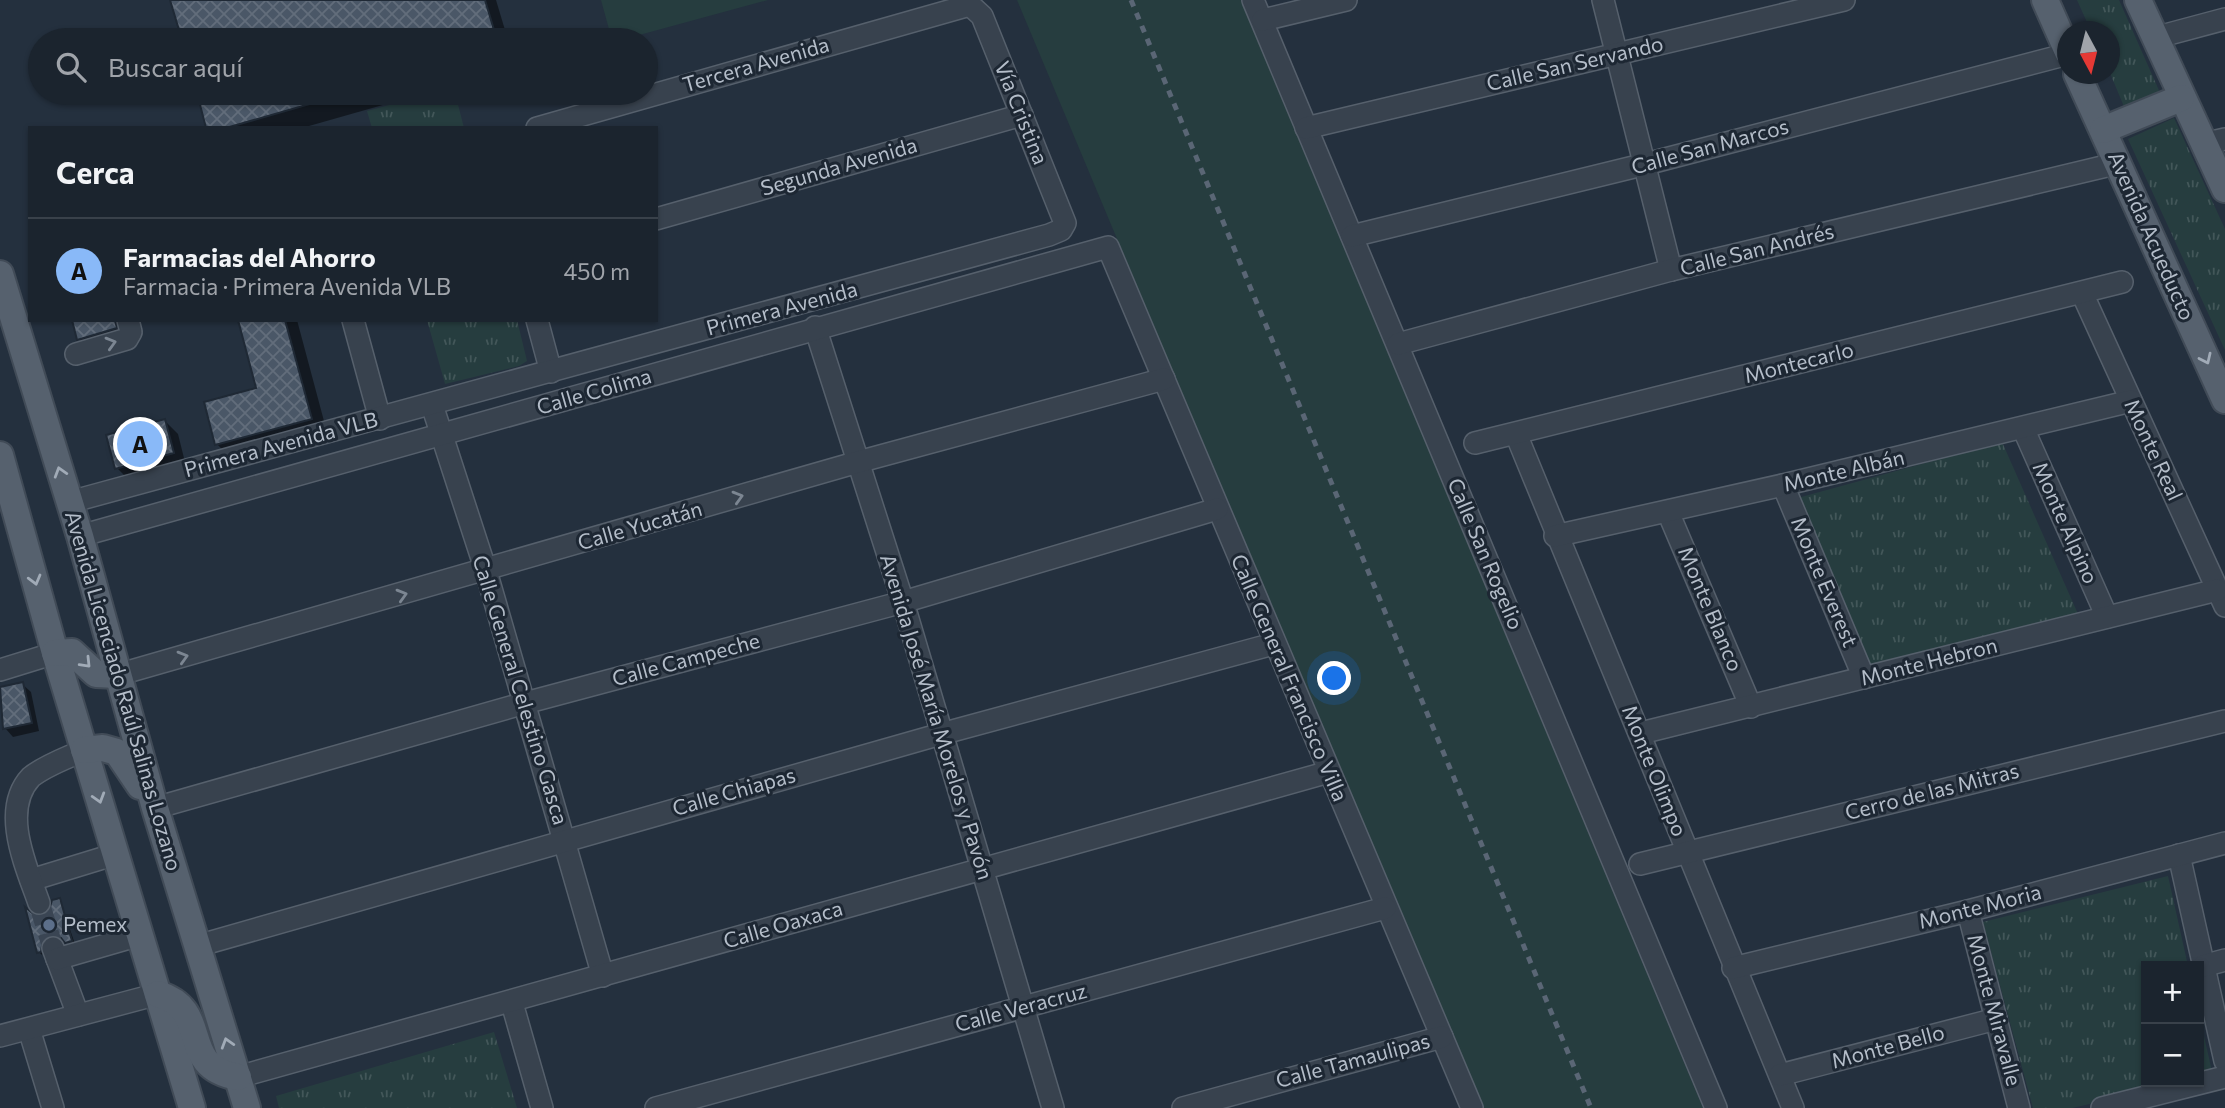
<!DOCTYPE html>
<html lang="es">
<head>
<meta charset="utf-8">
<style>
	body { margin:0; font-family:Commissioner,sans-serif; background:#28303a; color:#f1f3f6 }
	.controls { position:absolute; right:21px; bottom:21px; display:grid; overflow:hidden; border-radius:0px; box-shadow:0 2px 5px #0004 }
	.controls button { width:63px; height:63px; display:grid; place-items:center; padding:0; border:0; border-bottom:2px solid #39414a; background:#1b242e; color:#f1f3f6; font:35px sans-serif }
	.compass { position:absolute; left:2057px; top:21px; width:63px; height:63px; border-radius:50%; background:#1b242e; box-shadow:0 2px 5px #0004; rotate:173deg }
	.you { position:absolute; left:1335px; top:679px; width:24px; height:24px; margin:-18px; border:5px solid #fff; border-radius:50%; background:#1a73e8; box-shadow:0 0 0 10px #1a73e833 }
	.badge { display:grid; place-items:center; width:46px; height:46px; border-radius:50%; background:#89b9f8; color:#111; font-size:23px; font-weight:700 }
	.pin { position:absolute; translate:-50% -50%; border:4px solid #fff; box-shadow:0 2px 7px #0006 }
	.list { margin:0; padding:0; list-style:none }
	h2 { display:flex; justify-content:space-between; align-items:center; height:91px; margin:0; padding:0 28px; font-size:30px }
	h2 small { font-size:23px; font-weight:400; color:#a0a4aa }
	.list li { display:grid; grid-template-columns:46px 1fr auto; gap:21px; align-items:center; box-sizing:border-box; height:105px; padding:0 28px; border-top:2px solid #39414a }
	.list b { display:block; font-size:26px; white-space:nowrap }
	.list p { margin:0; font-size:23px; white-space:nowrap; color:#a0a4aa }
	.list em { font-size:23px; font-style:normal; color:#a0a4aa }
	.icon { flex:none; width:38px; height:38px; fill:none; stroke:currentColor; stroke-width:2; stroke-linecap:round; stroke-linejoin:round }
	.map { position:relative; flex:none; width:2225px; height:1108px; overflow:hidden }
	.search { position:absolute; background:#1b242e; box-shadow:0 2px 5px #0004; left:28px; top:28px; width:630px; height:77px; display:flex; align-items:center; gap:18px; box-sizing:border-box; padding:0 24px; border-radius:38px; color:#a0a4aa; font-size:26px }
	.panel { position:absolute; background:#1b242e; box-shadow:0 2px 5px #0004; left:28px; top:126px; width:630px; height:196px; border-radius:0px }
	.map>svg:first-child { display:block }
	.grass { fill:#263d3f }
	.park { fill:url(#park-tufts) }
	.shadow { fill:#0007 }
	.building { fill:url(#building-cross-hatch); stroke:#1f2935; stroke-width:2 }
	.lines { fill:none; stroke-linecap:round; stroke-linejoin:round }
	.minor-tunnel { stroke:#3a4553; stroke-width:21; stroke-dasharray:21 10; stroke-linecap:butt }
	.minor-casing { stroke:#56606c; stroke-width:24 }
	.major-casing { stroke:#414b57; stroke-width:30 }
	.minor { stroke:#38424e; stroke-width:21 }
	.major { stroke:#56616e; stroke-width:26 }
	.rail { stroke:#5a6675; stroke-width:5; stroke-dasharray:7 7; stroke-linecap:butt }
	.oneway { stroke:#7c8692 }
	.oneway2 { stroke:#a1abb7 }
	.service-dot { fill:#5c6f8a; stroke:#1d2733; stroke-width:2.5 }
	.labels { text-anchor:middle; stroke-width:6; stroke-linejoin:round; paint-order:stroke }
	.street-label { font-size:21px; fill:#b4bdc9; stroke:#1d2733 }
	.poi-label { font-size:21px; fill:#b4bdc9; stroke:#1d2733; text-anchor:start }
</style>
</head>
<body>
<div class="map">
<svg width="2225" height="1108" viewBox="0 0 2225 1108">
	<defs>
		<pattern id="park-tufts" width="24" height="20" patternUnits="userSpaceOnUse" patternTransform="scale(1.75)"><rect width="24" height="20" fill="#263d3f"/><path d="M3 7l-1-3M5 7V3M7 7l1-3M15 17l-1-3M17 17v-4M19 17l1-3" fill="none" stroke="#435759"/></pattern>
		<pattern id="building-cross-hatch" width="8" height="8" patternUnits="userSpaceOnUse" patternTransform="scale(1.75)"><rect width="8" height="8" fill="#4a5767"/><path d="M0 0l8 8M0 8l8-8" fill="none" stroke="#626d7b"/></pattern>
	</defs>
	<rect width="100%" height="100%" fill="#24303e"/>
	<g class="grass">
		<path d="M601,0H768L621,40H612Z"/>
		<path d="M1017,0H1241L1703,1108H1481Z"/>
	</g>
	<g class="park">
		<path d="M2077,0H2119L2161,95L2125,109L2110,73V32L2091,31Z"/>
		<path d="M434,93H455L464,128H372L367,111Z"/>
		<path d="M2174,118L2225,229V350L2128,139Z"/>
		<path d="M427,320H517L527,361L519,366L445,384Z"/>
		<path d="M2002,442L2078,614L1868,665L1794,499Z"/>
		<path d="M2168,876L2188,966H2146V1082H2186L2072,1108H2033L1983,922Z"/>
		<path d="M2199,1014L2213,1076L2199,1079Z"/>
		<path d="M494,1032L517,1108H279L276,1096Z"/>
	</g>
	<g class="shadow">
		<path d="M172,0H496L508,40H184Z"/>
		<path d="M198,93H425L302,128H208Z"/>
		<path d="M74,320H130L129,341L92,352L79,339Z"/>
		<path d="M239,320H297L328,436L234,462L217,444L258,389Z"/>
		<path d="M165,421L178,434L186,466L130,481L117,468Z"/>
		<path d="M22,684L31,692L39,731L13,737L5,728L0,689Z"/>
		<path d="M60,900L75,944L70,946L65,940L53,938L46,944L42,955L39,952L36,917H43Z"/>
	</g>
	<g class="building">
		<path d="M170,0H485L497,40H182Z"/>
		<path d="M197,93H333L334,97L226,128H206Z"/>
		<path d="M72,320H115L117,328L77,340Z"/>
		<path d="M238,320H285L312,419L215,445L204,402L256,388Z"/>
		<path d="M165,419L174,453L115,469L106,435Z"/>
		<path d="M23,682L32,723L3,729L0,687Z"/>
		<path d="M60,898L72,941L65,943L61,938L49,936L43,940L41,952L37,953L25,907L36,916L43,915L49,911L52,900Z"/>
	</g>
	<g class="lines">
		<path class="minor-tunnel" d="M39,903L53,948"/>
		<g class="minor-casing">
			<g id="minor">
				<path d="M1253,0L1716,1108"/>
				<path d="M1603,0L1671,270"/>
				<path d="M1263,20L1346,0"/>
				<path d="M2154,38L2225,19"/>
				<path d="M1306,128L1844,0"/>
				<path d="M2203,144L2225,139"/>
				<path d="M656,219L1022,115"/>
				<path d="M1352,236L1646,164L2068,54"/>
				<path d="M2082,293L2225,606"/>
				<path d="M353,320L380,419"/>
				<path d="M537,320L551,372"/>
				<path d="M815,327L903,602L1053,1108"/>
				<path d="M1398,344L1671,270L2119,163"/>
				<path d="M76,354L127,339L131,332L128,320"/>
				<path d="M432,405L486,571L603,976"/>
				<path d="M2023,428L2107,617"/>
				<path d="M1516,434L1793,1108"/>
				<path d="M1475,443L2122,282"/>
				<path d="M1783,485L1864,678"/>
				<path d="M70,502L1049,235L1061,230L1065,223L982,16L970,5L537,128"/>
				<path d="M1668,512L1751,707"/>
				<path d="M80,536L1108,247L1472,1108"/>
				<path d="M1555,536L1783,485L2131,401"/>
				<path d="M0,670L55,653"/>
				<path d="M117,675L858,462L1164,379"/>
				<path d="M1641,733L2217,590"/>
				<path d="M155,808L525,703L903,602L1217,509"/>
				<path d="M2179,855L2225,1061"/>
				<path d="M1640,864L2225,721"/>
				<path d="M31,880L116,854"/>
				<path d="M39,903C26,866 0,810 31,777C46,765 67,758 84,750"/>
				<path d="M1968,911L2019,1108"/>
				<path d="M197,946L941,734L1273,644"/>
				<path d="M53,948L78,1015"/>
				<path d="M57,959L140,935"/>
				<path d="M2203,966L2225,960"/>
				<path d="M1733,968L1968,911L2225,843"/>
				<path d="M512,1003L542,1108"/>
				<path d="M29,1029L53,1108"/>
				<path d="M0,1036L158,994"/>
				<path d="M1780,1075L1996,1019"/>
				<path d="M238,1077L1329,772"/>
				<path d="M656,1108L1385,908"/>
				<path d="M1183,1108L1442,1037"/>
				<path d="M2102,1108L2225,1077"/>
			</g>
		</g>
		<g class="major-casing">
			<g id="major">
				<path d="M2045,0L2068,52"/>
				<path d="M2138,0L2225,189"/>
				<path d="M2077,74L2225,400"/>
				<path d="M2103,130L2181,98"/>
				<path d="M0,274L80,536L155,808L247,1108"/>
				<path d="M0,455L55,653L192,1108"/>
				<path d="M55,653L72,652L96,674L117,675"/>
				<path d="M84,750L103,748L117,752L140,786"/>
				<path d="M158,994C214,1011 175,1066 238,1077"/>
			</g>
		</g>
		<use href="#minor" class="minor"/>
		<use href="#major" class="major"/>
		<path class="rail" d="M1131,0L1591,1108"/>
	</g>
	<defs><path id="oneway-chevron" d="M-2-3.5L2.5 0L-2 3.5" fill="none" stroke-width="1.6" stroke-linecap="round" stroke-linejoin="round" transform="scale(1.75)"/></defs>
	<g class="oneway">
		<use href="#oneway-chevron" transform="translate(111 343) rotate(-16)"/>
		<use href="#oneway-chevron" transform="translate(738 497) rotate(-16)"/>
		<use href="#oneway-chevron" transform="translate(402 595) rotate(-16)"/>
		<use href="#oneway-chevron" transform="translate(183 657) rotate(-16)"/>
	</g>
	<g class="oneway2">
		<use href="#oneway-chevron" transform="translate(2206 359) rotate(65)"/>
		<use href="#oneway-chevron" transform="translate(60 472) rotate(-107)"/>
		<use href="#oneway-chevron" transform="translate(35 580) rotate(75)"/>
		<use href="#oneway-chevron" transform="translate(86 663) rotate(46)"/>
		<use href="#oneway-chevron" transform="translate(99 798) rotate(73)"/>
		<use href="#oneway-chevron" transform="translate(227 1043) rotate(-107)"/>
	</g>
	<circle class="service-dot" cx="49" cy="925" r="7"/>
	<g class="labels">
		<g class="street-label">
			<text transform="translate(1575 64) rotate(-13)" y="7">Calle San Servando</text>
			<text transform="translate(756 65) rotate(-16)" y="7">Tercera Avenida</text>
			<text transform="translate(1021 113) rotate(68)" y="7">Vía Cristina</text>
			<text transform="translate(1710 147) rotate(-15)" y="7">Calle San Marcos</text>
			<text transform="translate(839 167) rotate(-16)" y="7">Segunda Avenida</text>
			<text transform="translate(2151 236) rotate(66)" y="7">Avenida Acueducto</text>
			<text transform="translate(1757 250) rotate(-14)" y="7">Calle San Andrés</text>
			<text transform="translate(782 309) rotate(-15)" y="7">Primera Avenida</text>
			<text transform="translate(1799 363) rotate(-14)" y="7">Montecarlo</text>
			<text transform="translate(594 392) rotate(-16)" y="7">Calle Colima</text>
			<text transform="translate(281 445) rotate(-15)" y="7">Primera Avenida VLB</text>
			<text transform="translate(2153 450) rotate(65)" y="7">Monte Real</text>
			<text transform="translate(1844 471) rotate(-13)" y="7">Monte Albán</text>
			<text transform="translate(2065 523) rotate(66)" y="7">Monte Alpino</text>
			<text transform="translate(640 526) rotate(-16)" y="7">Calle Yucatán</text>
			<text transform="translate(1485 554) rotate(67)" y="7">Calle San Rogelio</text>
			<text transform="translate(1824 582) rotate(67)" y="7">Monte Everest</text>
			<text transform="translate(1710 609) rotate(67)" y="7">Monte Blanco</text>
			<text transform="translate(686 660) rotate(-15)" y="7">Calle Campeche</text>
			<text transform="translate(1929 662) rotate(-14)" y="7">Monte Hebron</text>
			<text transform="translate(1289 678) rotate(67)" y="7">Calle General Francisco Villa</text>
			<text transform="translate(520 690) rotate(73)" y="7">Calle General Celestino Gasca</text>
			<text transform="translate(123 691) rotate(74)" y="7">Avenida Licenciado Raúl Salinas Lozano</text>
			<text transform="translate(936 717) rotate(73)" y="7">Avenida José María Morelos y Pavón</text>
			<text transform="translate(1654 771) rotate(68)" y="7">Monte Olimpo</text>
			<text transform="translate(734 792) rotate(-16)" y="7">Calle Chiapas</text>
			<text transform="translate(1932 792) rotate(-14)" y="7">Cerro de las Mitras</text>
			<text transform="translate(1980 907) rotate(-14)" y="7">Monte Moria</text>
			<text transform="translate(783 925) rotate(-16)" y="7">Calle Oaxaca</text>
			<text transform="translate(1021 1008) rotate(-15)" y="7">Calle Veracruz</text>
			<text transform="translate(1994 1010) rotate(75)" y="7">Monte Miravalle</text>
			<text transform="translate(1888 1047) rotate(-15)" y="7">Monte Bello</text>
			<text transform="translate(1353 1061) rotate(-15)" y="7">Calle Tamaulipas</text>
		</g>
		<g class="poi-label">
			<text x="63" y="932">Pemex</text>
		</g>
	</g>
</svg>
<div class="controls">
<button>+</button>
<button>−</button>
</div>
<svg class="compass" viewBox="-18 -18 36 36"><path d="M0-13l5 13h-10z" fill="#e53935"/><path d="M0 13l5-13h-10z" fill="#a0a4aa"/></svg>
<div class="you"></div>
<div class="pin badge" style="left:140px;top:444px">A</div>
<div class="search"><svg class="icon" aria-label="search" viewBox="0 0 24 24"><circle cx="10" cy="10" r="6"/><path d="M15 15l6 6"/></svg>Buscar aquí</div>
<section class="panel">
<h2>Cerca<small></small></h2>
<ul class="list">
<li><span class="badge">A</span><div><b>Farmacias del Ahorro</b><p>Farmacia · Primera Avenida VLB</p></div><em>450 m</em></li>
</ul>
</section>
</div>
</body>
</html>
